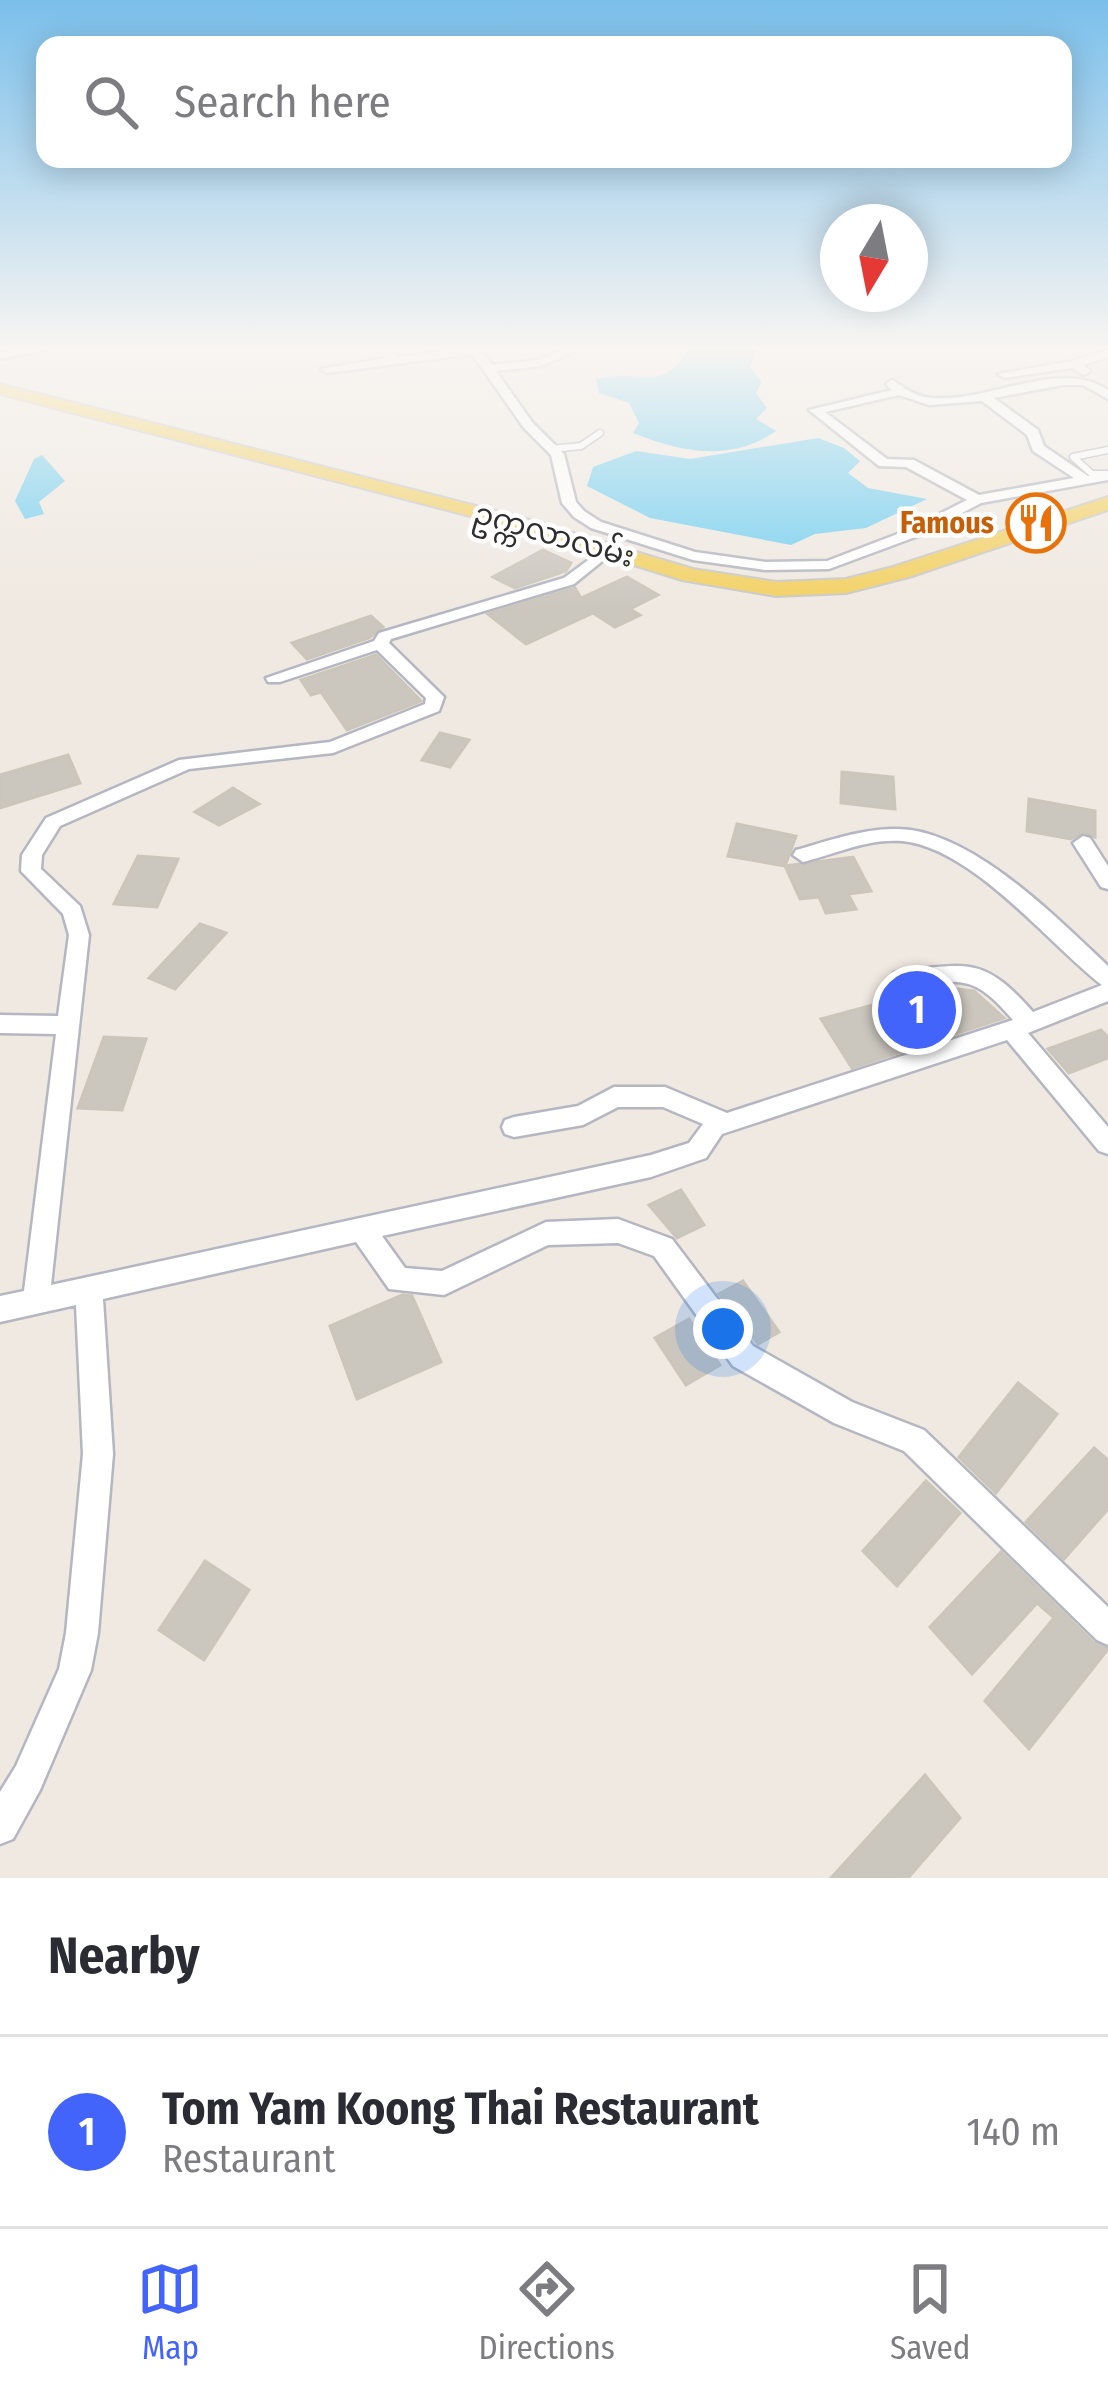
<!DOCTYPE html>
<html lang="en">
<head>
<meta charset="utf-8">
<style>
	body { margin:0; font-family:"Fira Sans Condensed","Noto Sans Myanmar",sans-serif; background:#f2f2f3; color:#2b2b33 }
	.compass { position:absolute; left:820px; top:204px; width:108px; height:108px; border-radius:50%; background:#fff; box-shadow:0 6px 30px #0003; rotate:190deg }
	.you { position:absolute; left:723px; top:1329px; width:42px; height:42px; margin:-30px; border:9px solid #fff; border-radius:50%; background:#1a73e8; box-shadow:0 0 0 18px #1a73e833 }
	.badge { display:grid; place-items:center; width:78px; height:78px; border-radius:50%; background:#4264fb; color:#fff; font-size:39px; font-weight:700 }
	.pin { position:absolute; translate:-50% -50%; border:6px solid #fff; box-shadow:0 3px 12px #0006 }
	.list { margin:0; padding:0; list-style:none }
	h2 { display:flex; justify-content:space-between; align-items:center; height:156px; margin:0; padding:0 48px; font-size:51px }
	h2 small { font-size:39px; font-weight:400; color:#7c7c81 }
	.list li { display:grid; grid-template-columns:78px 1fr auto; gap:36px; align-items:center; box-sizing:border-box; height:192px; padding:0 48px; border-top:3px solid #e1e1e2 }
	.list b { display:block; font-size:45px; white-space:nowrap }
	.list p { margin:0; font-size:39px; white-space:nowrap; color:#7c7c81 }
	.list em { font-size:39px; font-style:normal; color:#7c7c81 }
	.icon { flex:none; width:66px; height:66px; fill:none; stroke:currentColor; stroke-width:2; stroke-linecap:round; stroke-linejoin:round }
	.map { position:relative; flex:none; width:1108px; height:1878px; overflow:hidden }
	.search { position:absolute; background:#fff; box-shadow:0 6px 30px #0003; left:36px; right:36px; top:36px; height:132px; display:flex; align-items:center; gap:30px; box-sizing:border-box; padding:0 42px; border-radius:24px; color:#7c7c81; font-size:45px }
	.sheet { height:348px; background:#fff }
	nav { display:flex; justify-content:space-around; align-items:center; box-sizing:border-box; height:168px; border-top:3px solid #e1e1e2; background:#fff; font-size:33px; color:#7c7c81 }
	nav a { display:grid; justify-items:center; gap:6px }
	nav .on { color:#4264fb }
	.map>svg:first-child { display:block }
	.water { fill:#75cff0 }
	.building { fill:#cbc7bf; stroke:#cbc5ba; stroke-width:3 }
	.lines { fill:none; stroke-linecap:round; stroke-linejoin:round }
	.service-casing { stroke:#b4b7c1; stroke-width:9 }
	.minor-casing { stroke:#b4b7c1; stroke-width:5 }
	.primary-casing { stroke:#c9c9c9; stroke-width:4 }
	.service { stroke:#fff; stroke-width:6 }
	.minor { fill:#fff; fill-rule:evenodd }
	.primary { fill:#f2d163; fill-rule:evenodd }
	.labels { text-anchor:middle; stroke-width:9; stroke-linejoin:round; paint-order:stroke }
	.far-food-label { font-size:30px; font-weight:bold; fill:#c56008; stroke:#fff; text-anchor:end }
	.far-street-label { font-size:30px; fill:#2e2e2e; stroke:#fff }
</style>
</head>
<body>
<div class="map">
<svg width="1108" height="1878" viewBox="0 0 1108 1878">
	<rect width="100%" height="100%" fill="#efe9e1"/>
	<g class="water">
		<path d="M689,347H756L750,367L762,382L756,393L767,408L756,419L776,431C730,463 681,452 633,433L639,423L629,403L599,393L596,379C640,367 664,396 689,347Z"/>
		<path d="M818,438L844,448L860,461L848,473L868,488L927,499L866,528L815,534L791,545L650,518L587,486L593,467L636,451L690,459Z"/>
		<path d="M42,455L65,481L39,502L44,514L25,519L15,501L34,459Z"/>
	</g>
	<g class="building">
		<path d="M543,550L571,563L566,571L515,588L493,577Z"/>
		<path d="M627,577L658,595L630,609L640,615L615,627L593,613L526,644L488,614L575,588L581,598Z"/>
		<path d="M371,616L383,627L369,638L307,659L292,643Z"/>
		<path d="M376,655L421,701L347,730L321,692L311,695L301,680Z"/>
		<path d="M440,733L469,740L450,767L422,760Z"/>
		<path d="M68,755L80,783L0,808V775Z"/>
		<path d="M842,772L893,777L895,809L841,803Z"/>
		<path d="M233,788L259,804L219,825L195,812Z"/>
		<path d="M1029,799L1095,811V837L1084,832L1071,839L1027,831Z"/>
		<path d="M737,824L796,836L785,866L728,856Z"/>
		<path d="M138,856L178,859L157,907L114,904Z"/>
		<path d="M853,857L871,891L848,894L856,909L826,913L819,897L800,899L785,866Z"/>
		<path d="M200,924L226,933L175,989L149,978Z"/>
		<path d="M939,987L974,991L1004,1018L852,1068L821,1019Z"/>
		<path d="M1101,1030L1108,1037V1058L1069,1073L1048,1049Z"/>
		<path d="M104,1037L146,1039L122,1110L78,1108Z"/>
		<path d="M681,1190L704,1225L677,1238L649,1205Z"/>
		<path d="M743,1281L779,1332L758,1344L719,1294Z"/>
		<path d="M402,1295L412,1296L441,1362L357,1399L330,1326Z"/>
		<path d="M689,1319L720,1365L686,1385L655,1338Z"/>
		<path d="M1018,1383L1057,1414L996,1493L959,1457Z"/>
		<path d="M1094,1448L1108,1460V1509L1064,1559L1026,1522Z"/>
		<path d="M926,1481L960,1513L897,1586L863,1551Z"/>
		<path d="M1001,1552L1094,1643L1108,1649L1029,1749L985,1701L1054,1618L1037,1603L972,1674L930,1627Z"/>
		<path d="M205,1561L249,1590L204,1660L159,1630Z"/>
		<path d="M925,1775L960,1818L908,1878H831Z"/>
	</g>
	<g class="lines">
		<g class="service-casing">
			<g id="service">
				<path d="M551,449L581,446L600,433"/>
				<path d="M1108,450L1073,457L1092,474H1108"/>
			</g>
		</g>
		<g class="minor-casing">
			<g id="minor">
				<path d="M31,347H60L0,359V353Z"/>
				<path d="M379,347H390L397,357L479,347L492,365L539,360L565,348H573V352L541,366L496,371L532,422L564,454L576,502L584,511L601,522L695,552L765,562L827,561L908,530L967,500L906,467L879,466L809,410L892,390L886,384L892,380C903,386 912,395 925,397C983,407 1058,356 1108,390V399L1083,385H1063L994,398L1038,430L1044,446L1088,476L1108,472V480L981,503L918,536L829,569L765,570L693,560L591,528L574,517L562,503L551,455L524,428L472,354L327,373L321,369L386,358ZM899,395L929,405L982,401L1027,435L1033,451L1074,478L979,495L914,460L887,459L825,412Z"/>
				<path d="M1108,350V357L1083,365L1090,371L1084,375L1072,368L1004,378L998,374L1072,361Z"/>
				<path d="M606,547L613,551L611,554L574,584L391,639L389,643L444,697L439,711L333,753L189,769L60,826L42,855L41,869L80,906L89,935L51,1285L651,1155L689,1143L703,1124L663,1107H618L583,1125L514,1137L505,1134L502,1127L505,1120L514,1117L578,1106L614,1087H665L727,1113L1013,1020C972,972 961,980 902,987L894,985L891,979L894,973L902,971C971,963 985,958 1033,1012L1102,985C1049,944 973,848 902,841C869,838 834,854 803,862L793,855L796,850C828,841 864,828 898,829C971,830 1057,918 1108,966V1001L1028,1033L1108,1127V1154L1099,1151L1007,1040L722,1134L706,1158L651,1177L382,1236L405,1268L442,1271L546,1222L618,1219L672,1239L753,1346L852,1402L924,1430L1108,1607V1645L1097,1640L904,1451L834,1423L733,1366L654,1256L618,1243L548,1245L444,1295L389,1289L356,1242L103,1299L113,1454L98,1633L91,1670L40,1790L13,1839L0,1844V1792L16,1766L59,1669L66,1633L83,1454L76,1305L0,1322V1296L24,1291L56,1034L0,1033V1015L58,1016L69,935L63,914L21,871L22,855L46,818L179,760L330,742L425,704L426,698L377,650L280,682H268L266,678L374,641L379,633L564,578Z"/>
				<path d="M1083,836L1090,838L1108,866V889L1101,887L1073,843Z"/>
			</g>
		</g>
		<g class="primary-casing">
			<path id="primary" d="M0,384L519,517L693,569L776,582L846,579L893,567L1108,497V510L909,577L846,593L776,596L682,580L505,525L0,394Z"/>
		</g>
		<use href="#service" class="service"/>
		<use href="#minor" class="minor"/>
		<use href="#primary" class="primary"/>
	</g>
	<linearGradient id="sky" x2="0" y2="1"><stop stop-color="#7abfeb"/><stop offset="0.57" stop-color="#f8f5f2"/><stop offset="1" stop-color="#f8f5f2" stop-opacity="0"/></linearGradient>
	<rect width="1108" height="610" fill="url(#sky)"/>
	<defs>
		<g id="restaurant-ring" transform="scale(3)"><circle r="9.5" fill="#fff" stroke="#e8710a" stroke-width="1.5"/><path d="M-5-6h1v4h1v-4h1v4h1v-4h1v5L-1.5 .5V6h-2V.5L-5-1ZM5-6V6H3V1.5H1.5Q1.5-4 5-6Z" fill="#e8710a"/></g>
	</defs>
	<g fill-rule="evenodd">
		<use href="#restaurant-ring" x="1036" y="523"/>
	</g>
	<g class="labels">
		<g class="far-food-label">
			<text x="994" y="533">Famous</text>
		</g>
		<g class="far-street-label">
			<text transform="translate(554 535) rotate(16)" y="10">ဥက္ကလာလမ်း</text>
		</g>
	</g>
</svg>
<svg class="compass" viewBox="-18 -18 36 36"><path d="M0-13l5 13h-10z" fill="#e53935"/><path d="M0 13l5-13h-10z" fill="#7c7c81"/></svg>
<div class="you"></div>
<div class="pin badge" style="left:917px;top:1010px">1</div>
<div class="search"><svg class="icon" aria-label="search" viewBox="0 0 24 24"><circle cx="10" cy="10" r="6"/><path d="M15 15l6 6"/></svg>Search here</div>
</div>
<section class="sheet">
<h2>Nearby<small></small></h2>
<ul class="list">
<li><span class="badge">1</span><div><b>Tom Yam Koong Thai Restaurant</b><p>Restaurant</p></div><em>140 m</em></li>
</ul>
</section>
<nav>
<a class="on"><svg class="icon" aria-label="map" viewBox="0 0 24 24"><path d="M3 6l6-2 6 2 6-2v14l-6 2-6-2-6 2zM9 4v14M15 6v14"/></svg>Map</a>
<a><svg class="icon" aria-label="directions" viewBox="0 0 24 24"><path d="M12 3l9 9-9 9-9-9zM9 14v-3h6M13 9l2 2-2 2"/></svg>Directions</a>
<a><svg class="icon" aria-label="saved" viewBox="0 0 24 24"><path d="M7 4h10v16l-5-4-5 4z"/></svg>Saved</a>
</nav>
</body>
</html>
